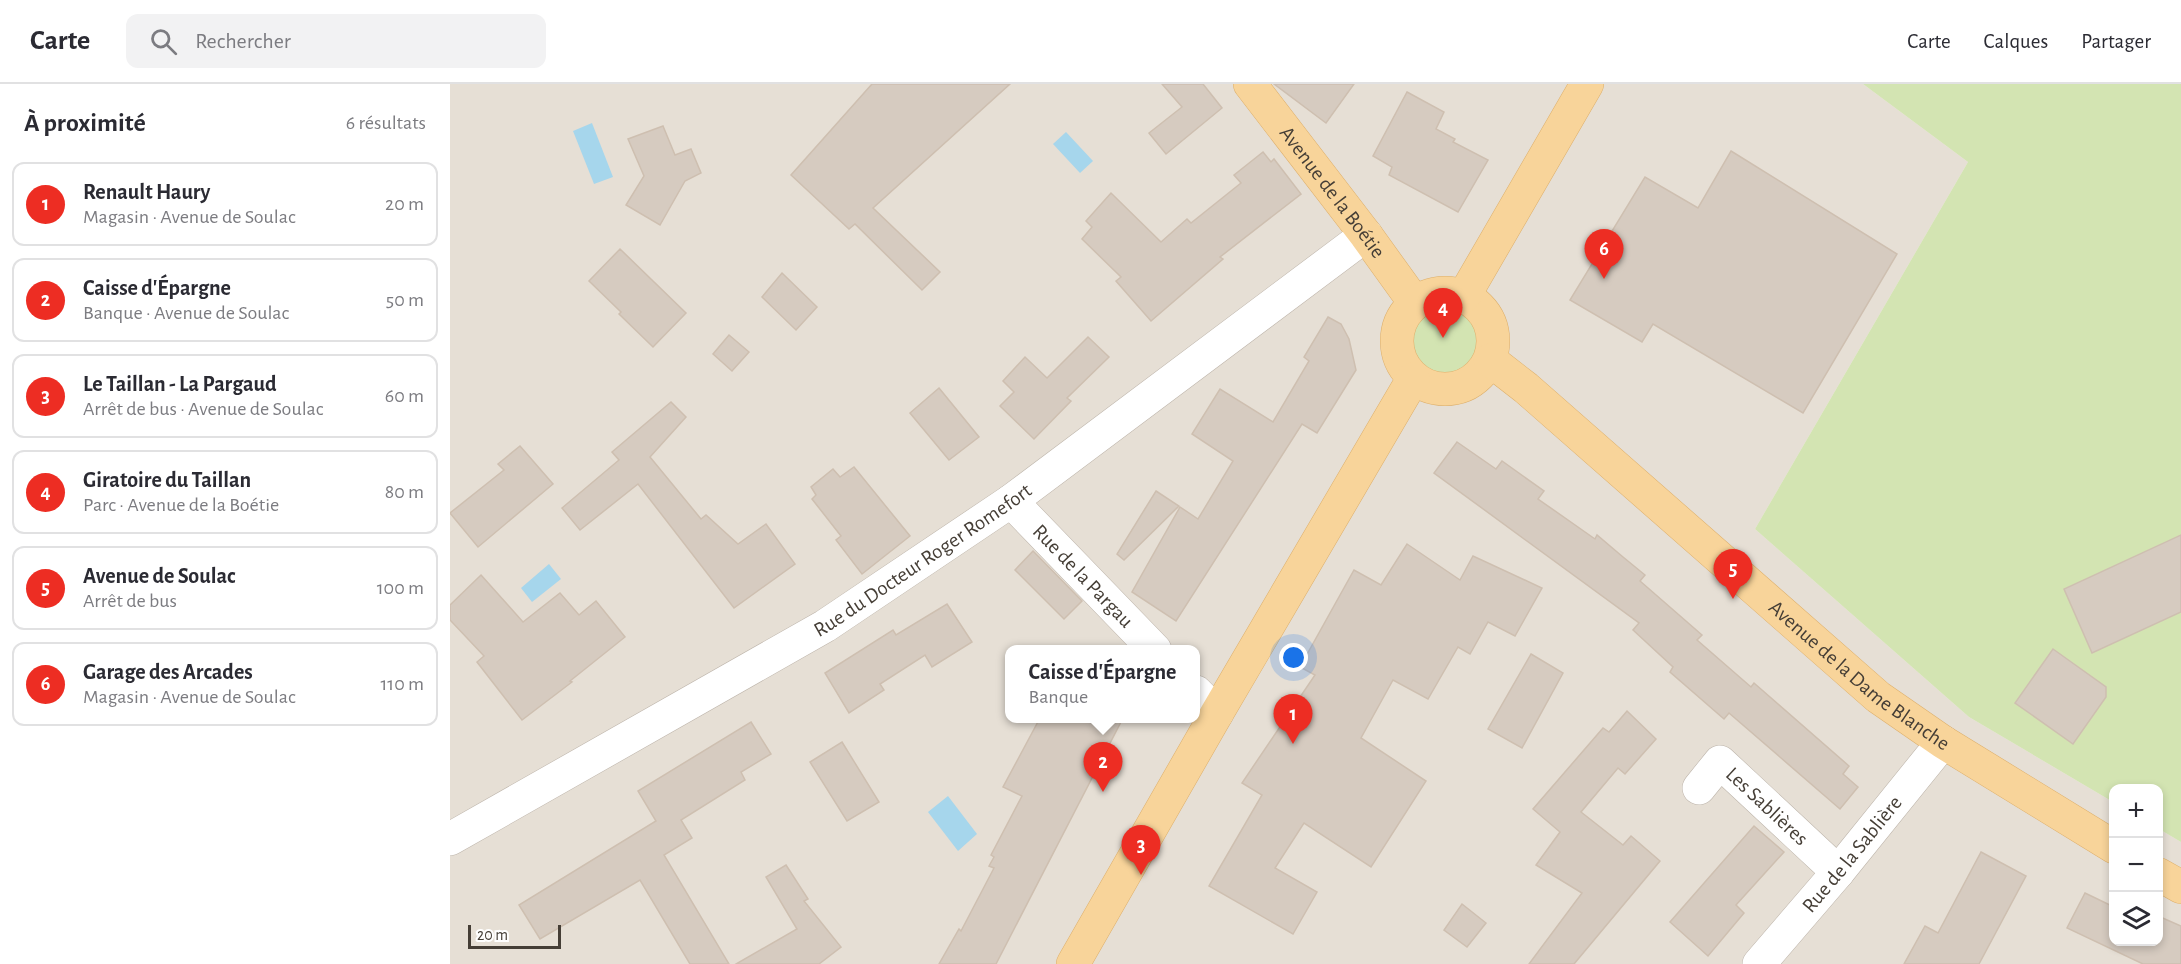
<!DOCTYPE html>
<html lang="fr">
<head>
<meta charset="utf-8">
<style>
	body { margin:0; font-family:"Alegreya Sans",sans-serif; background:#f2f2f3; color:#2b2b33 }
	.controls { position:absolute; right:18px; bottom:18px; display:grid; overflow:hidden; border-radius:12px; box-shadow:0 3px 9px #0003 }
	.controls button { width:54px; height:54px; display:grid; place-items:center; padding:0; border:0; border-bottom:2px solid #e1e1e2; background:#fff; color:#2b2b33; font:30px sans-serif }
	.scale { position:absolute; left:18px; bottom:15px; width:93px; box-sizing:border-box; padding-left:6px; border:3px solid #453e36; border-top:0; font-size:16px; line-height:21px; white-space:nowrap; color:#453e36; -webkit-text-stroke:4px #fff; paint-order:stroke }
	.you { position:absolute; left:844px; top:574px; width:21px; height:21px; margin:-15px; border:4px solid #fff; border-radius:50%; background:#1a73e8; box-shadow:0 0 0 9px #1a73e833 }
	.badge { display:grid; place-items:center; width:39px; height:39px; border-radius:50%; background:#ed2d23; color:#fff; font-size:20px; font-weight:700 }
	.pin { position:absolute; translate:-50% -50px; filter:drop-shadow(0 2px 3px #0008) }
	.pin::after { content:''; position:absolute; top:32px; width:21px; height:18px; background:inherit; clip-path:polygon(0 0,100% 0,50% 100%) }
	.popup { position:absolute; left:555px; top:561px; width:195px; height:78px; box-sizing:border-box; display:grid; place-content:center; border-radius:12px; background:#fff; filter:drop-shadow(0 2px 4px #0005); font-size:20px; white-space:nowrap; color:#7c7c81 }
	.popup b { font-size:22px; color:#2b2b33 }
	.popup::after { content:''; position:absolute; left:50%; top:100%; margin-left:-12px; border:12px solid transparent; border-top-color:#fff }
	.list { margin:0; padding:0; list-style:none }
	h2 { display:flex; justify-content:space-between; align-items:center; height:78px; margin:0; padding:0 24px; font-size:26px }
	h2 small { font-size:20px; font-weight:400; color:#7c7c81 }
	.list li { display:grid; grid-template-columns:39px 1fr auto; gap:18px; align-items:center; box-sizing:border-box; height:84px; margin:0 12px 12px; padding:0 12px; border:2px solid #e1e1e2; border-radius:12px }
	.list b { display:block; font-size:22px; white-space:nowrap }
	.list p { margin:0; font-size:20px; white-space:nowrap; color:#7c7c81 }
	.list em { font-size:20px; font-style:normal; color:#7c7c81 }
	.icon { flex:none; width:33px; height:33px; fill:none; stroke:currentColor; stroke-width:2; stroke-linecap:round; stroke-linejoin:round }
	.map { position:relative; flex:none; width:1731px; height:880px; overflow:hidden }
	header { display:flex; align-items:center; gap:36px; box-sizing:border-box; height:84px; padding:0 30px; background:#fff; border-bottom:2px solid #e1e1e2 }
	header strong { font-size:28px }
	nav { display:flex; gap:33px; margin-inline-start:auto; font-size:21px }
	.search { width:420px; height:54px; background:#f2f2f3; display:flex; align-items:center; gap:15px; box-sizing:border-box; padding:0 21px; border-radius:12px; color:#7c7c81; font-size:22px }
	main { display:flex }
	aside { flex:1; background:#fff }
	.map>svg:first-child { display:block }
	.residential { fill:#e6dfd5; fill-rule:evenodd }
	.green { fill:#d3e4b2 }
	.water { fill:#a6d6ec }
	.building { fill:#d6cbc0; stroke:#cebfb0; stroke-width:1.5 }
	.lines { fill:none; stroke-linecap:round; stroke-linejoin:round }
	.minor-casing { stroke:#bdb4aa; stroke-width:34 }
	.major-casing { stroke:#ddaf6b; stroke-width:34 }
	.minor { stroke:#fff; stroke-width:33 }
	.major { stroke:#f8d49a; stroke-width:33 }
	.labels { text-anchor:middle; stroke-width:5; stroke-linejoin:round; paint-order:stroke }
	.street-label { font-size:21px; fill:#453e36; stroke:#fff }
</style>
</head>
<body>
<header>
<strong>Carte</strong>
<div class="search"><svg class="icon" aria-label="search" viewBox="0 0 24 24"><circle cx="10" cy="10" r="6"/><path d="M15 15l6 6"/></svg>Rechercher</div>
<nav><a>Carte</a><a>Calques</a><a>Partager</a></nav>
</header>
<main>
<aside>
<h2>À proximité<small>6 résultats</small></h2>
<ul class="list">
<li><span class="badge">1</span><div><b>Renault Haury</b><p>Magasin · Avenue de Soulac</p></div><em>20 m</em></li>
<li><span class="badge">2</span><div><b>Caisse d'Épargne</b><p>Banque · Avenue de Soulac</p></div><em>50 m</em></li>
<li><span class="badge">3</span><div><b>Le Taillan - La Pargaud</b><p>Arrêt de bus · Avenue de Soulac</p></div><em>60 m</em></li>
<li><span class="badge">4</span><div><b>Giratoire du Taillan</b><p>Parc · Avenue de la Boétie</p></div><em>80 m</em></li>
<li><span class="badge">5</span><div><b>Avenue de Soulac</b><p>Arrêt de bus</p></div><em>100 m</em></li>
<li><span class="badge">6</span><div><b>Garage des Arcades</b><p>Magasin · Avenue de Soulac</p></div><em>110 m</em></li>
</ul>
</aside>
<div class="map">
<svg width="1731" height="880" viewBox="0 0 1731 880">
	<rect width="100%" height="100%" fill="#f2eee7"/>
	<path class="residential" d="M0,0H1413L1518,78L1305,445L1519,633L1663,718L1664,858H1708L1709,745L1731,758V880H0ZM560,566H746V634H560Z"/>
	<g class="green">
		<path d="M1413,0H1731V758L1709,745L1708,704H1664L1663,718L1519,633L1305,445L1518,78Z"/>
		<circle cx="993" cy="256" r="35"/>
	</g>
	<g class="water">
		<path d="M142,39L163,93L144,100L123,47Z"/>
		<path d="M616,48L643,77L630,89L603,60Z"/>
		<path d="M99,480L111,495L82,518L71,504Z"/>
		<path d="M498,712L527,750L508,767L478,728Z"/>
	</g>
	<g class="building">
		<path d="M422,0H560L423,124L490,188L472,206L405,140L399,145L341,91Z"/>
		<path d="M712,0H753L772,24L716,70L699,49L732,23Z"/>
		<path d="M824,0H904L876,39Z"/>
		<path d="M957,8L994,28L986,45L1005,55L1003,58L1038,76L1008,128L939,91L942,83L923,72Z"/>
		<path d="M213,42L225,71L241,65L251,89L235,97L210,141L176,121L194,92L178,55Z"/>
		<path d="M1281,67L1447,170L1353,329L1203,240L1192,258L1120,216L1195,93L1248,124Z"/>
		<path d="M813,68L821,78L824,75L851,110L770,173L773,175L701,237L666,197L671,193L632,155L642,143L636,137L661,109L711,158L737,135L741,139L791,99L784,91Z"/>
		<path d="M170,165L236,229L203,263L169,230L171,228L139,197Z"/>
		<path d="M332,189L367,223L346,246L312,213Z"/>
		<path d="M878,233L891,240L899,255L906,286L867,349L852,340L726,537L682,508L730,423L748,435L783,377L742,350L770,305L823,338L859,277L854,273Z"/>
		<path d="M279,251L299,268L282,287L263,270Z"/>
		<path d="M638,253L659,273L617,314L621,317L584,355L550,322L564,308L553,297L575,273L597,294Z"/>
		<path d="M489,304L529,353L499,376L460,329Z"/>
		<path d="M221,318L236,333L200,373L251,435L256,431L288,460L316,440L345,480L284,524L188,400L130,446L112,424L169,376L162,368Z"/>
		<path d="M1007,358L1046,385L1052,377L1094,407L1088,415L1145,455L1147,451L1173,473L1195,491L1190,497L1252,551L1247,556L1301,603L1304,599L1399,682L1393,690L1408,703L1390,725L1279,629L1274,635L1220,588L1223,583L1183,546L1189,539L984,389Z"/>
		<path d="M70,362L103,400L28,463L0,429L54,386L48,380Z"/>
		<path d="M404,383L460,452L412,490L386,456L391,452L362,415L366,411L361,403L383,385L390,393Z"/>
		<path d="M706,407L729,422L674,476L667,470Z"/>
		<path d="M1731,451V528L1642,569L1614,505Z"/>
		<path d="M957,460L1010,496L1023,472L1092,504L1065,552L1038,538L1020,570L1008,563L978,615L943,596L911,654L976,697L921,783L854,739L825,784L867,808L843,850L759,802L812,711L792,699L865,591L850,583L904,486L931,501Z"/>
		<path d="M583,467L632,517L614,535L565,486Z"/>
		<path d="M31,491L73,538L110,509L129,531L146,517L175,553L120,597L122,598L72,636L27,578L34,572L0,536V521Z"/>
		<path d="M497,520L522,558L482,583L475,571L430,600L434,606L399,629L375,589L443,546L446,551Z"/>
		<path d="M1603,565L1656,603V613L1623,660L1565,619Z"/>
		<path d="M1081,570L1113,589L1072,664L1038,645Z"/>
		<path d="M1177,627L1206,655L1175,690L1168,684L1131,728L1173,761L1181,752L1210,777L1124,880H1079L1132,809L1086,781L1110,748L1083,725L1153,644L1159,648Z"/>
		<path d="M590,634H673L546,880H489L509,845L511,847L544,784L539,782L544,773L541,771L572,712L553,703Z"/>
		<path d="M301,638L321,670L291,688L295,696L231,736L242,754L214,771L279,880H240L190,796L90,855L69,821L206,737L188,707Z"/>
		<path d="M392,658L429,718L397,737L360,678Z"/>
		<path d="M1304,742L1334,768L1286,821L1294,829L1258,872L1220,838Z"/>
		<path d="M1531,768L1576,792L1529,880H1454L1475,842L1488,849Z"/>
		<path d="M336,781L358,815L354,817L391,863L369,880H286L347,845L316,793Z"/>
		<path d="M1635,809L1664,823V858H1708V832L1731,842V880H1693L1617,844Z"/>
		<path d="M1012,820L1036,839L1017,863L994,846Z"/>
	</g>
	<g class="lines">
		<g class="minor-casing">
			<g id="minor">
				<path id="s1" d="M561,417L705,566"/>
				<path d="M746,608L767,629"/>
				<path id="s2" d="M1249,704L1270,678L1388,788"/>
				<path id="s3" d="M0,755L375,542L561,417L916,151"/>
				<path id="s4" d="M1309,880L1388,788L1493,658"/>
			</g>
		</g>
		<g class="major-casing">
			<g id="major">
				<path id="s5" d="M800,0L916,151L965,219"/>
				<circle cx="995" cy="257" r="48"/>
				<path d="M1014,212L1137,0"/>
				<path id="s6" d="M1040,276L1076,304L1428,613L1493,658L1664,763"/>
				<path d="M1708,790L1731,803"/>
				<path d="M623,880L767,629L963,295"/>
			</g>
		</g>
		<use href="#minor" class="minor"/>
		<use href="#major" class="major"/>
	</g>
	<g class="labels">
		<g class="street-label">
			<text dy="7" stroke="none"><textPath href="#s5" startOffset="136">Avenue de la Boétie</textPath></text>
			<text dy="7" stroke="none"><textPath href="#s3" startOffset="549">Rue du Docteur Roger Romefort</textPath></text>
			<text dy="7" stroke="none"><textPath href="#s1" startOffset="104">Rue de la Pargau</textPath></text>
			<text dy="7" stroke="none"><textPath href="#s6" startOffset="486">Avenue de la Dame Blanche</textPath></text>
			<text dy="7" stroke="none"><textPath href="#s2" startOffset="98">Les Sablières</textPath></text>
			<text dy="7" stroke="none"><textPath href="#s4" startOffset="144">Rue de la Sablière</textPath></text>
		</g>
	</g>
</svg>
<div class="controls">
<button>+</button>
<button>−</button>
<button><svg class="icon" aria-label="layers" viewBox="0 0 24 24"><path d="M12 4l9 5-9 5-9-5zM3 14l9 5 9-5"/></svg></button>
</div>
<div class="scale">20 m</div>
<div class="you"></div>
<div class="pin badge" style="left:843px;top:660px">1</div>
<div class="pin badge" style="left:653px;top:708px">2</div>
<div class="popup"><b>Caisse d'Épargne</b>Banque</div>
<div class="pin badge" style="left:691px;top:791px">3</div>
<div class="pin badge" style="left:993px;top:254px">4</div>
<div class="pin badge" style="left:1283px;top:515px">5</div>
<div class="pin badge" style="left:1154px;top:195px">6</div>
</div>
</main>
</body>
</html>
